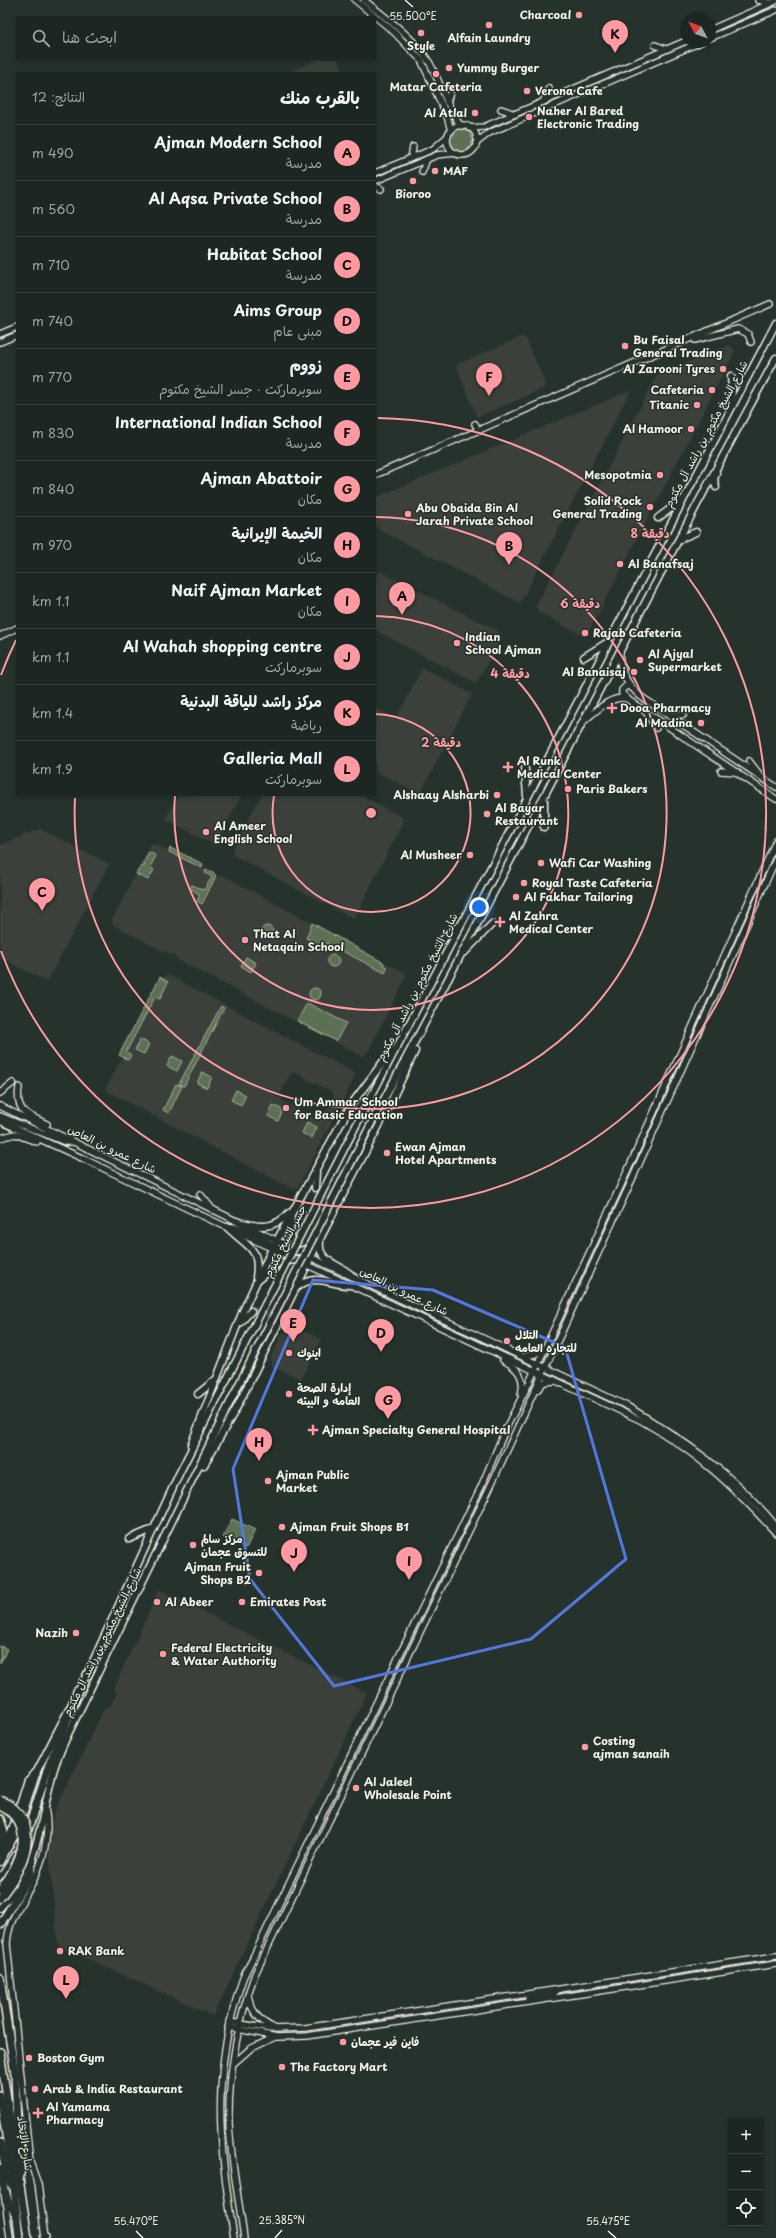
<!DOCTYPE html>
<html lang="ar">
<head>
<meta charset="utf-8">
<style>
	body { margin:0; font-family:"Playpen Sans","Playpen Sans Arabic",sans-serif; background:#252e2a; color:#f1f3f6; direction:rtl }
	.controls { position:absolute; right:12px; bottom:12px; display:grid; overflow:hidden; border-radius:0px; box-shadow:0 2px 6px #0003 }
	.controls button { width:36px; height:36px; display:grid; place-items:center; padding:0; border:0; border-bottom:1px solid #3a4340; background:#1c2622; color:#f1f3f6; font:20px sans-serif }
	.compass { position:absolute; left:680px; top:12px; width:36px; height:36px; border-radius:50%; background:#1c2622; box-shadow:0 2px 6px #0003; rotate:311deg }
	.you { position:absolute; left:479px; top:907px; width:14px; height:14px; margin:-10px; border:3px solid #fff; border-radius:50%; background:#1a73e8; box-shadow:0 0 0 6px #1a73e833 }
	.badge { display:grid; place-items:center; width:26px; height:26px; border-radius:50%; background:#ff9aa2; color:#111; font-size:13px; font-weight:700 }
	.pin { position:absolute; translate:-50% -33px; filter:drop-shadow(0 1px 2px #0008) }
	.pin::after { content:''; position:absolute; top:21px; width:14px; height:12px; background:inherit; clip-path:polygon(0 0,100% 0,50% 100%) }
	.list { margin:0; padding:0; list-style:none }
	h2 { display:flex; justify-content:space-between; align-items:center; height:52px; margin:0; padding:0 16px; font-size:17px }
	h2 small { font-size:13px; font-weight:400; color:#a0a5a5 }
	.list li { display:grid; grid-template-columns:26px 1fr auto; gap:12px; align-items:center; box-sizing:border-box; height:56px; padding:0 16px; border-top:1px solid #3a4340 }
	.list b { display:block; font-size:15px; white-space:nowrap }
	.list p { margin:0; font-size:13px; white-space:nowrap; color:#a0a5a5 }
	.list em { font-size:13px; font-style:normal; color:#a0a5a5 }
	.icon { flex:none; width:22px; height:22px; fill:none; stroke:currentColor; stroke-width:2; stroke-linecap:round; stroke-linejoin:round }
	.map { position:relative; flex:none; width:776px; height:2238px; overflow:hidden; direction:ltr }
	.search { position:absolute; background:#1c2622; box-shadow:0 2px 6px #0003; left:16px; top:16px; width:360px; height:44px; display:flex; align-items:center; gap:10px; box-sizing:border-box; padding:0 14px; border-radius:0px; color:#a0a5a5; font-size:15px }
	.panel { position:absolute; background:#1c2622; box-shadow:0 2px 6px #0003; left:16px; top:72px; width:360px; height:724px; border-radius:0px; direction:rtl }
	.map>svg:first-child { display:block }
	.built { fill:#3b403a; fill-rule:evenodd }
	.green { fill:#5c7053; stroke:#a8b09e }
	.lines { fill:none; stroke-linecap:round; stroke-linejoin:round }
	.primary-tunnel { stroke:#455049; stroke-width:6; stroke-dasharray:6 3; stroke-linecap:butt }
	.secondary-casing { stroke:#f4f1e8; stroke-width:8 }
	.primary-casing { stroke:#f4f1e8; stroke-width:9 }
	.highway-casing { stroke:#f4f1e8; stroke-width:10 }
	.secondary { stroke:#26332d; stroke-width:5.5 }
	.primary { stroke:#26332d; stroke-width:6 }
	.highway { stroke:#26332d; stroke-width:7 }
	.primary-bridge-casing { stroke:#f4f1e8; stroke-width:9; stroke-linecap:butt }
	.highway-bridge-casing { stroke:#f4f1e8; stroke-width:10; stroke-linecap:butt }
	.primary-bridge { stroke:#26332d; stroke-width:6 }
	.highway-bridge { stroke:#26332d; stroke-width:7 }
	.marked { fill:none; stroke:#5377dc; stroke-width:3; stroke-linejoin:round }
	.ticks { fill:none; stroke:#f4f1e8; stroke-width:1.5 }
	.ring { fill:none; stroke:#ff9aa2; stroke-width:2 }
	.poi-dot { fill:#ff9aa2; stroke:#26332d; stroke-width:1.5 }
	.labels { text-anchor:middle; stroke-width:3; stroke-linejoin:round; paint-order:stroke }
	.poi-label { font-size:11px; font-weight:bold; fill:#f4f1e8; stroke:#26332d; text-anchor:start }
	.street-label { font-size:11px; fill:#f4f1e8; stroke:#26332d }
	.ticks-label { font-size:10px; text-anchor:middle; fill:#f4f1e8; stroke:#26332d; stroke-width:3; stroke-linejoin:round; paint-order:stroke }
	.centre { fill:#ff9aa2; stroke:#26332d; stroke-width:2 }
	.ring-label { font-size:12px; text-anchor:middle; font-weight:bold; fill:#ff9aa2; stroke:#26332d; stroke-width:3; stroke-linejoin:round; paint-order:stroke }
</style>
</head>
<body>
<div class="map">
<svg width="776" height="2238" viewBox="0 0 776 2238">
	<rect width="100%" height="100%" fill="#26332d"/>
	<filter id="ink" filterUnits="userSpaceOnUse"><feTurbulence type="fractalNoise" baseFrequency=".025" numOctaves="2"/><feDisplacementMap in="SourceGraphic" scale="8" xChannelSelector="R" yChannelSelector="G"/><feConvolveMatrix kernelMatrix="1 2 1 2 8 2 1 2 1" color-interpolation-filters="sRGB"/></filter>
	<g filter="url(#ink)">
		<g class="built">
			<path d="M318,59H338L344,73H287Z"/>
			<path d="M521,337L526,338L545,384L543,389L477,417L456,365Z"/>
			<path d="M730,345L735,351L586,637L538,612L536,606L657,375Z"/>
			<path d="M631,390L520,603L375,527V498Z"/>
			<path d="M379,571L500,632L502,637L476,683L375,630V579Z"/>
			<path d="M422,668L472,694L420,794L375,771V708L396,719Z"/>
			<path d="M179,795H242L215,845L166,819Z"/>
			<path d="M261,795H360L402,817L403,822L354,919L233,855L232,851Z"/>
			<path d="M40,829L109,864L47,982L0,957V845Z"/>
			<path d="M152,843L206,870L213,872L216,876L211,887L217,877L222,875L405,973L406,977L366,1055L362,1056L176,959L175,955L169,954L113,925L112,920Z"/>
			<path d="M166,974L353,1072L355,1077L298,1187L293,1189L105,1090ZM295,1073L332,1092L334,1096L322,1118L318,1120L281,1100L279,1096L291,1074Z"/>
			<path d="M292,1325L321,1339L301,1379L272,1366L271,1357L284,1330Z"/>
			<path d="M159,1590L367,1693L213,2016L58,1945L48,1844L51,1841L53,1815L105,1707L110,1706L117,1693L113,1690Z"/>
		</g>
		<g class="green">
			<circle cx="460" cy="140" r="12"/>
			<path d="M170,848L203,864L202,868L169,852Z"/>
			<path d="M149,852L156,856L150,867L154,870L148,880L136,874L141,866L144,867L145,865L143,864Z"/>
			<path d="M206,870L213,872L216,876L202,904L197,901L200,895L190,888L192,885L204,890L212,877L205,873Z"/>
			<path d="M312,923L384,963L383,965L387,967L385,973L327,943L324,948L306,938Z"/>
			<circle cx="267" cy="932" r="6"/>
			<circle cx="333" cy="961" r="6"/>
			<path d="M246,957L256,963L251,972L241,966Z"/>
			<path d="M160,977L168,982L160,999L155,997L126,1052L131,1055L128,1060L119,1055Z"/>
			<circle cx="315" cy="994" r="6"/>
			<path d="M307,1003L346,1023L336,1041L297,1021Z"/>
			<path d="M221,1006L224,1008L184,1086L179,1084Z"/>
			<path d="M140,1039L149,1044L144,1054L135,1050Z"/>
			<path d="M172,1056L182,1061L177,1071L167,1066Z"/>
			<path d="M202,1072L212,1077L207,1088L197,1083Z"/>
			<path d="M176,1084L182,1086L169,1113L163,1110Z"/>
			<path d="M236,1090L246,1095L241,1105L231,1100Z"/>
			<path d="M273,1105L283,1110L278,1121L268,1116Z"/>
			<path d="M307,1122L317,1127L312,1138L302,1133Z"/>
			<path d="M232,1519L255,1530L246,1548L223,1537Z"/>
			<path d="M0,1646L7,1649L0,1664Z"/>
		</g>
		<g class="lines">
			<g class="primary-tunnel">
				<path d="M315,1188L324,1198L337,1196"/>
				<path d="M251,1311C261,1306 270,1310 271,1322"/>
			</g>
			<g class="secondary-casing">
				<g id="secondary">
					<path d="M355,0L393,31L421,60L447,116L451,131"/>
					<path d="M364,0C387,19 414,37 429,62C441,82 446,107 461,126"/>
					<path d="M758,0L770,3"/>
					<path d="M710,30L776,1"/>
					<path d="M710,38L776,10"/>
					<path d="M655,45L666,49"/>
					<path d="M447,102L450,93"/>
					<path d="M543,102L549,88"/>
					<path d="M501,109L515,114"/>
					<circle cx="462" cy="140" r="15"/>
					<path d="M469,128L484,127L686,41"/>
					<path d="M476,143L489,133L701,42"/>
					<path d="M411,158L413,147"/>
					<path d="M422,172L427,159"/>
					<path d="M375,173L433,149L448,136"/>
					<path d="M375,181L437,155L455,153"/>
					<path d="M375,186L381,189"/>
					<path d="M0,334L17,327"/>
					<path d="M695,340L738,329L748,334L751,342"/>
					<path d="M0,342L17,335"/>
					<path d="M475,424L479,431"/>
					<path d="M375,475L770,304"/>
					<path d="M0,636L17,628"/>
					<path d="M620,651C618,669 627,684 640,696L776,787"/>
					<path d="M627,698L622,694V690L626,686L632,688"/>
					<path d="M646,712L656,728"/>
					<path d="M667,714L683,715"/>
					<path d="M583,722C594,713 611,694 627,699L776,799"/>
					<path d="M749,761L759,774"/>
					<path d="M721,771L737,772"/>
					<path d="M19,1087C15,1112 26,1114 47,1124"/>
					<path d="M0,1093L13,1083"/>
					<path d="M0,1106L296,1250"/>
					<path d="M0,1116L65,1142H72"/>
					<path d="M0,1121L84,1159L207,1218L642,1421C699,1453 733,1486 776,1533"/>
					<path d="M0,1138L15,1134L37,1142"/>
					<path d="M200,1194L213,1210"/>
					<path d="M308,1256L627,1406C683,1439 734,1475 776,1526"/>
					<path d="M525,1356L535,1354L543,1349"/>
					<path d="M503,1360C517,1367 526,1378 521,1394"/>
					<path d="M537,1390L544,1382L555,1381"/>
					<path d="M45,1808C51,1836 42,1866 28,1891C18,1909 8,1923 7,1944L30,2162L38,2184L45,2238"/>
					<path d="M248,1996C252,2012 259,2021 274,2028"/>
					<path d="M528,1999L552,1995L558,1990"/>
					<path d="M230,2022L270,2029L305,2028L776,1956"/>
					<path d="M228,2027L277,2037L307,2036L776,1964"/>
					<path d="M234,2063L250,2049L275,2037"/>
					<path d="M4,2192L10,2238"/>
					<path d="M234,2238C219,2143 210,2072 243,1978L481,1487L506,1428L527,1387L627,1172L776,841"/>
					<path d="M244,2238C239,2200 231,2162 229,2123C228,2074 238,2020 255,1974L491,1485L630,1184L776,859"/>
				</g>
			</g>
			<g class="primary-casing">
				<g id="primary">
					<path d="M730,406L732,392L731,376"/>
					<path d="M716,473L714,480L716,487"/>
					<path d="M658,518L682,500"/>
					<path d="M680,539L696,532"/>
					<path d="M584,657L608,642"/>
					<path d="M525,769L527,797"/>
					<path d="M544,827V800"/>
					<path d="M439,943L458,926"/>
					<path d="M465,952L492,924"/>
					<path d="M365,1108L776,323"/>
					<path d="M376,1114C512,863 639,608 776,358"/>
					<path d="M315,1188L316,1172"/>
					<path d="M291,1217L290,1236L295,1251"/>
					<path d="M236,1221C257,1227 273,1231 289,1213"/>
					<path d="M227,1227C257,1225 281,1266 311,1246"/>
					<path d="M227,1227C245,1246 261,1246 256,1277"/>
					<path d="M320,1242C317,1264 345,1264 355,1279"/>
					<path d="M259,1279L278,1263L306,1258"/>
					<path d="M297,1287C318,1272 330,1286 352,1285"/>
					<path d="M240,1323L251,1311"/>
					<path d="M198,1394L214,1381"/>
					<path d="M191,1445L242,1313L270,1253L351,1105L392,1050"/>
					<path d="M204,1465L237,1407L323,1233L383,1118L415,1051"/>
					<path d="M129,1539L153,1529"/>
					<path d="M0,1862L18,1830L36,1773L89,1670L179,1474L225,1383"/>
					<path d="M0,1908C40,1866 38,1829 52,1776C56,1759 64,1743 71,1728L237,1388"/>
				</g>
			</g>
			<g class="highway-casing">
				<g id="highway">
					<path d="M0,1819L4,1831L0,1847"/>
					<path d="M26,1836L48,1767L72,1709L77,1691"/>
					<path d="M0,1854L12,1832L28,1781L36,1773"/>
					<path d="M0,1879L19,1851"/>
					<path d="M0,1925L30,1875L32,1860"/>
					<path d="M0,1978L15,2074L17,2125L22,2164L19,2179"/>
					<path d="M0,2052L28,2238"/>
					<path d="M0,2096L14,2188L19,2238"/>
					<path d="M0,2143L8,2179L13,2187"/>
					<path d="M0,2169L8,2201L17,2217"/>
					<path d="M44,2238L45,2237"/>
				</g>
			</g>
			<use href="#secondary" class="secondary"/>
			<use href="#primary" class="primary"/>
			<use href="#highway" class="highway"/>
			<g class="primary-bridge-casing">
				<g id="primary-bridge">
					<path d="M225,1383L365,1108"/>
					<path d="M237,1388L376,1114"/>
				</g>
			</g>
			<g class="highway-bridge-casing">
				<g id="highway-bridge">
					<path d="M0,1800C48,1820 23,1870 0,1898"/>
					<path d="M0,1806C38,1824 20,1865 0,1889"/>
				</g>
			</g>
			<use href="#primary-bridge" class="primary-bridge"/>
			<use href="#highway-bridge" class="highway-bridge"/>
		</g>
	</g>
	<path class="marked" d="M313,1280L433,1290L565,1347L626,1559L531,1639L334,1686L250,1579L233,1469Z"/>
	<path class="ticks" d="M405,0L413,7M136,2231L143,2238M608,2231L616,2238M275,2238L282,2230"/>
	<g class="ring">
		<path d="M375 714A99 99 0 1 1 274 796"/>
		<path d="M376 616A197 197 0 1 1 175 796"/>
		<path d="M376 517A296 296 0 1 1 75 798"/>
		<path d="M1 675A395 395 0 0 1 16 640M378 418A395 395 0 1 1 1 951"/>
	</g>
	<g class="poi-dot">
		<circle cx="579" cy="15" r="4"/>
		<circle cx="489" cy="25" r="4"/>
		<circle cx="421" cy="33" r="4"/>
		<circle cx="449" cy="68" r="4"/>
		<circle cx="436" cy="74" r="4"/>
		<circle cx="527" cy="91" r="4"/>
		<circle cx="475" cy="113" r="4"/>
		<circle cx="529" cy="117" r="4"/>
		<circle cx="435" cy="171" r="4"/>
		<circle cx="413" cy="181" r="4"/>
		<circle cx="625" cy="346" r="4"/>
		<circle cx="723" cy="369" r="4"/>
		<circle cx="712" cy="390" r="4"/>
		<circle cx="697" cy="405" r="4"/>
		<circle cx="691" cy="429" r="4"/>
		<circle cx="660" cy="475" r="4"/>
		<circle cx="650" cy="507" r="4"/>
		<circle cx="408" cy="514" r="4"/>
		<circle cx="620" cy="564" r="4"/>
		<circle cx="585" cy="633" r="4"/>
		<circle cx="457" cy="643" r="4"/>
		<circle cx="640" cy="660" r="4"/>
		<circle cx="634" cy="672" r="4"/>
		<path d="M610 702h4v4h4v4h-4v4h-4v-4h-4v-4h4z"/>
		<circle cx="701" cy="723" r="4"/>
		<path d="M506 761h4v4h4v4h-4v4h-4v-4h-4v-4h4z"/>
		<circle cx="568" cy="789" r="4"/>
		<circle cx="497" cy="795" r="4"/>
		<circle cx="487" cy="814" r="4"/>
		<circle cx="206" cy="832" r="4"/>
		<circle cx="470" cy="855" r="4"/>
		<circle cx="541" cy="863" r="4"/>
		<circle cx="524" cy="883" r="4"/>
		<circle cx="516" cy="897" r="4"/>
		<path d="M498 916h4v4h4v4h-4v4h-4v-4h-4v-4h4z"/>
		<circle cx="245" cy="940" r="4"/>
		<circle cx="286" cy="1108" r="4"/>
		<circle cx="387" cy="1153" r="4"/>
		<circle cx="507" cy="1341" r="4"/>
		<circle cx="289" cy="1353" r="4"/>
		<circle cx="289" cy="1394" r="4"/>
		<path d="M311 1424h4v4h4v4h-4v4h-4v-4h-4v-4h4z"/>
		<circle cx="268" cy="1481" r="4"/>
		<circle cx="282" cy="1527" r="4"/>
		<circle cx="193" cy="1545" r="4"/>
		<circle cx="259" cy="1573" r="4"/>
		<circle cx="157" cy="1602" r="4"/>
		<circle cx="242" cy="1602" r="4"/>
		<circle cx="76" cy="1633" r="4"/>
		<circle cx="163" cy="1654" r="4"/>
		<circle cx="585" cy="1747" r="4"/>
		<circle cx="356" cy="1788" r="4"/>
		<circle cx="60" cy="1951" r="4"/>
		<circle cx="343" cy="2042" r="4"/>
		<circle cx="29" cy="2058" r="4"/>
		<circle cx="282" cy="2067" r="4"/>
		<circle cx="35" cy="2089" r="4"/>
		<path d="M36 2107h4v4h4v4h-4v4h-4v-4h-4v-4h4z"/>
	</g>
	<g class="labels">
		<g class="poi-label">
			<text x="571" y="19" text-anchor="end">Charcoal</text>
			<text x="489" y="42" text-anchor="middle">Alfain Laundry</text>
			<text x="421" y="50" text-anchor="middle">Style</text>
			<text x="457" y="72">Yummy Burger</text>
			<text x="436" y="91" text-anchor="middle">Matar Cafeteria</text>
			<text x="535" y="95">Verona Cafe</text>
			<text x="537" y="115">Naher Al Bared<tspan x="537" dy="13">Electronic Trading</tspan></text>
			<text x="467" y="117" text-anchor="end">Al Atlal</text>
			<text x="443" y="175">MAF</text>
			<text x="413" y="198" text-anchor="middle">Bioroo</text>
			<text x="633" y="344">Bu Faisal<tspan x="633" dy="13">General Trading</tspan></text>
			<text x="715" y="373" text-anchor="end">Al Zarooni Tyres</text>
			<text x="704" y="394" text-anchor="end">Cafeteria</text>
			<text x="689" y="409" text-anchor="end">Titanic</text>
			<text x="683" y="433" text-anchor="end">Al Hamoor</text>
			<text x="652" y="479" text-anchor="end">Mesopotmia</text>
			<text x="642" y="505" text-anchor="end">Solid Rock<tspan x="642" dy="13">General Trading</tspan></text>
			<text x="416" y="512">Abu Obaida Bin Al<tspan x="416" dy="13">Jarah Private School</tspan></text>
			<text x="628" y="568">Al Banafsaj</text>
			<text x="593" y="637">Rajab Cafeteria</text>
			<text x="465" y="641">Indian<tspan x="465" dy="13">School Ajman</tspan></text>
			<text x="648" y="658">Al Ajyal<tspan x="648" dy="13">Supermarket</tspan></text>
			<text x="626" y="676" text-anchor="end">Al Banaisaj</text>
			<text x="620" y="712">Dooa Pharmacy</text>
			<text x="693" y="727" text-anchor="end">Al Madina</text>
			<text x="517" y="765">Al Runk<tspan x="517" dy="13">Medical Center</tspan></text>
			<text x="576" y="793">Paris Bakers</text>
			<text x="489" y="799" text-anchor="end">Alshaay Alsharbi</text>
			<text x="495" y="812">Al Bayar<tspan x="495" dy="13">Restaurant</tspan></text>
			<text x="214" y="830">Al Ameer<tspan x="214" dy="13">English School</tspan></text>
			<text x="462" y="859" text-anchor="end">Al Musheer</text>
			<text x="549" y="867">Wafi Car Washing</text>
			<text x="532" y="887">Royal Taste Cafeteria</text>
			<text x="524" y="901">Al Fakhar Tailoring</text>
			<text x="509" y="920">Al Zahra<tspan x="509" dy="13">Medical Center</tspan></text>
			<text x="253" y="938">That Al<tspan x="253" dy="13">Netaqain School</tspan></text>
			<text x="294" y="1106">Um Ammar School<tspan x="294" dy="13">for Basic Education</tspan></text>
			<text x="395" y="1151">Ewan Ajman<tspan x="395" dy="13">Hotel Apartments</tspan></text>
			<text x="515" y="1339">التلال<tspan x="515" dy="13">للتجاره العامه</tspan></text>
			<text x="297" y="1357">اينوك</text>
			<text x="297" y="1392">إدارة الصحة<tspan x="297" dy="13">العامه و البيئه</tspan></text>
			<text x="322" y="1434">Ajman Specialty General Hospital</text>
			<text x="276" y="1479">Ajman Public<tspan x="276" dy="13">Market</tspan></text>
			<text x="290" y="1531">Ajman Fruit Shops B1</text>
			<text x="201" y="1543">مركز سالم<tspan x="201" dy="13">للتسوق عجمان</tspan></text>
			<text x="251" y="1571" text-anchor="end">Ajman Fruit<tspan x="251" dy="13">Shops B2</tspan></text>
			<text x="165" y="1606">Al Abeer</text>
			<text x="250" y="1606">Emirates Post</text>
			<text x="68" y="1637" text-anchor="end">Nazih</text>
			<text x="171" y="1652">Federal Electricity<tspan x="171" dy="13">&amp; Water Authority</tspan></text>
			<text x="593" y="1745">Costing<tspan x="593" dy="13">ajman sanaih</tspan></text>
			<text x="364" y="1786">Al Jaleel<tspan x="364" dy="13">Wholesale Point</tspan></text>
			<text x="68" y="1955">RAK Bank</text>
			<text x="351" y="2046">فاين فير عجمان</text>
			<text x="37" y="2062">Boston Gym</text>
			<text x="290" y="2071">The Factory Mart</text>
			<text x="43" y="2093">Arab &amp; India Restaurant</text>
			<text x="46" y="2111">Al Yamama<tspan x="46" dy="13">Pharmacy</tspan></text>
		</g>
		<g class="street-label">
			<text transform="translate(706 434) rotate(-62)" y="4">شارع الشيخ مكتوم بن راشد آل مكتوم</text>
			<text transform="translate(417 987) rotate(-63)" y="4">شارع الشيخ مكتوم بن راشد آل مكتوم</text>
			<text transform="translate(112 1149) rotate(26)" y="4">شارع عمرو بن العاص</text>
			<text transform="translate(285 1241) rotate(-63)" y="4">جسر الشيخ مكتوم</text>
			<text transform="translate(404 1291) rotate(26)" y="4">شارع عمرو بن العاص</text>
			<text transform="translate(102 1642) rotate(-64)" y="4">شارع الشيخ مكتوم بن راشد آل مكتوم</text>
			<text transform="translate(25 2143) rotate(82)" y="4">شارع الإتحاد</text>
		</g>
	</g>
	<g class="ticks-label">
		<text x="413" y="20">55.500°E</text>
		<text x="282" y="2224">25.385°N</text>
		<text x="136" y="2225">55.470°E</text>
		<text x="608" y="2225">55.475°E</text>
	</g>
	<circle cx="371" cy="813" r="6" class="centre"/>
	<g class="ring-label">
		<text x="650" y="538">8 دقيقة</text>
		<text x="580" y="608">6 دقيقة</text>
		<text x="510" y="678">4 دقيقة</text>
		<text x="441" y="747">2 دقيقة</text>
	</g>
</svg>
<div class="controls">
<button>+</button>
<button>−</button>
<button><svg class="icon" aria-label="locate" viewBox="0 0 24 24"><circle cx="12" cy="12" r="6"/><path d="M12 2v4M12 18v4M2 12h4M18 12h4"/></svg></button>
</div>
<svg class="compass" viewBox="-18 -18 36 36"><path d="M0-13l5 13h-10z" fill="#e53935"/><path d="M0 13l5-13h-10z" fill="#a0a5a5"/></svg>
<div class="you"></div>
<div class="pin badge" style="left:402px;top:615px">A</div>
<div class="pin badge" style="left:509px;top:565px">B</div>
<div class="pin badge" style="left:42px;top:911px">C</div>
<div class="pin badge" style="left:381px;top:1352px">D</div>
<div class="pin badge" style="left:293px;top:1342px">E</div>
<div class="pin badge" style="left:489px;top:396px">F</div>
<div class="pin badge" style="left:388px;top:1419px">G</div>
<div class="pin badge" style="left:259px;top:1461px">H</div>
<div class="pin badge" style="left:409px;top:1580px">I</div>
<div class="pin badge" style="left:294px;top:1572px">J</div>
<div class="pin badge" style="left:615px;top:53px">K</div>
<div class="pin badge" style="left:66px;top:1999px">L</div>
<div class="search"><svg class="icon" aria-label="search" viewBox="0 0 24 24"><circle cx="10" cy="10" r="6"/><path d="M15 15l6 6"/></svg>ابحث هنا</div>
<section class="panel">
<h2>بالقرب منك<small>النتائج: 12</small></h2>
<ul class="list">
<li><span class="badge">A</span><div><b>Ajman Modern School</b><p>مدرسة</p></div><em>490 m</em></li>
<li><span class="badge">B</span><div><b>Al Aqsa Private School</b><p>مدرسة</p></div><em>560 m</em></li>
<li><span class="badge">C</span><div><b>Habitat School</b><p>مدرسة</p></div><em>710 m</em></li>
<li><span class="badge">D</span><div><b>Aims Group</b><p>مبنى عام</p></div><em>740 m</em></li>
<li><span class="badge">E</span><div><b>زووم</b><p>سوبرماركت · جسر الشيخ مكتوم</p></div><em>770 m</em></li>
<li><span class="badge">F</span><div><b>International Indian School</b><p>مدرسة</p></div><em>830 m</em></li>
<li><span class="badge">G</span><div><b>Ajman Abattoir</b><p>مكان</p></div><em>840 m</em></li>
<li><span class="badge">H</span><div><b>الخيمة الإيرانية</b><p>مكان</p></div><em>970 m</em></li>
<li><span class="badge">I</span><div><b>Naif Ajman Market</b><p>مكان</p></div><em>1.1 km</em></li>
<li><span class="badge">J</span><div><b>Al Wahah shopping centre</b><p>سوبرماركت</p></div><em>1.1 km</em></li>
<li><span class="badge">K</span><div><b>مركز راشد للياقة البدنية</b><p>رياضة</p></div><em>1.4 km</em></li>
<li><span class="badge">L</span><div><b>Galleria Mall</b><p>سوبرماركت</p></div><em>1.9 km</em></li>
</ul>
</section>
</div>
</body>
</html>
